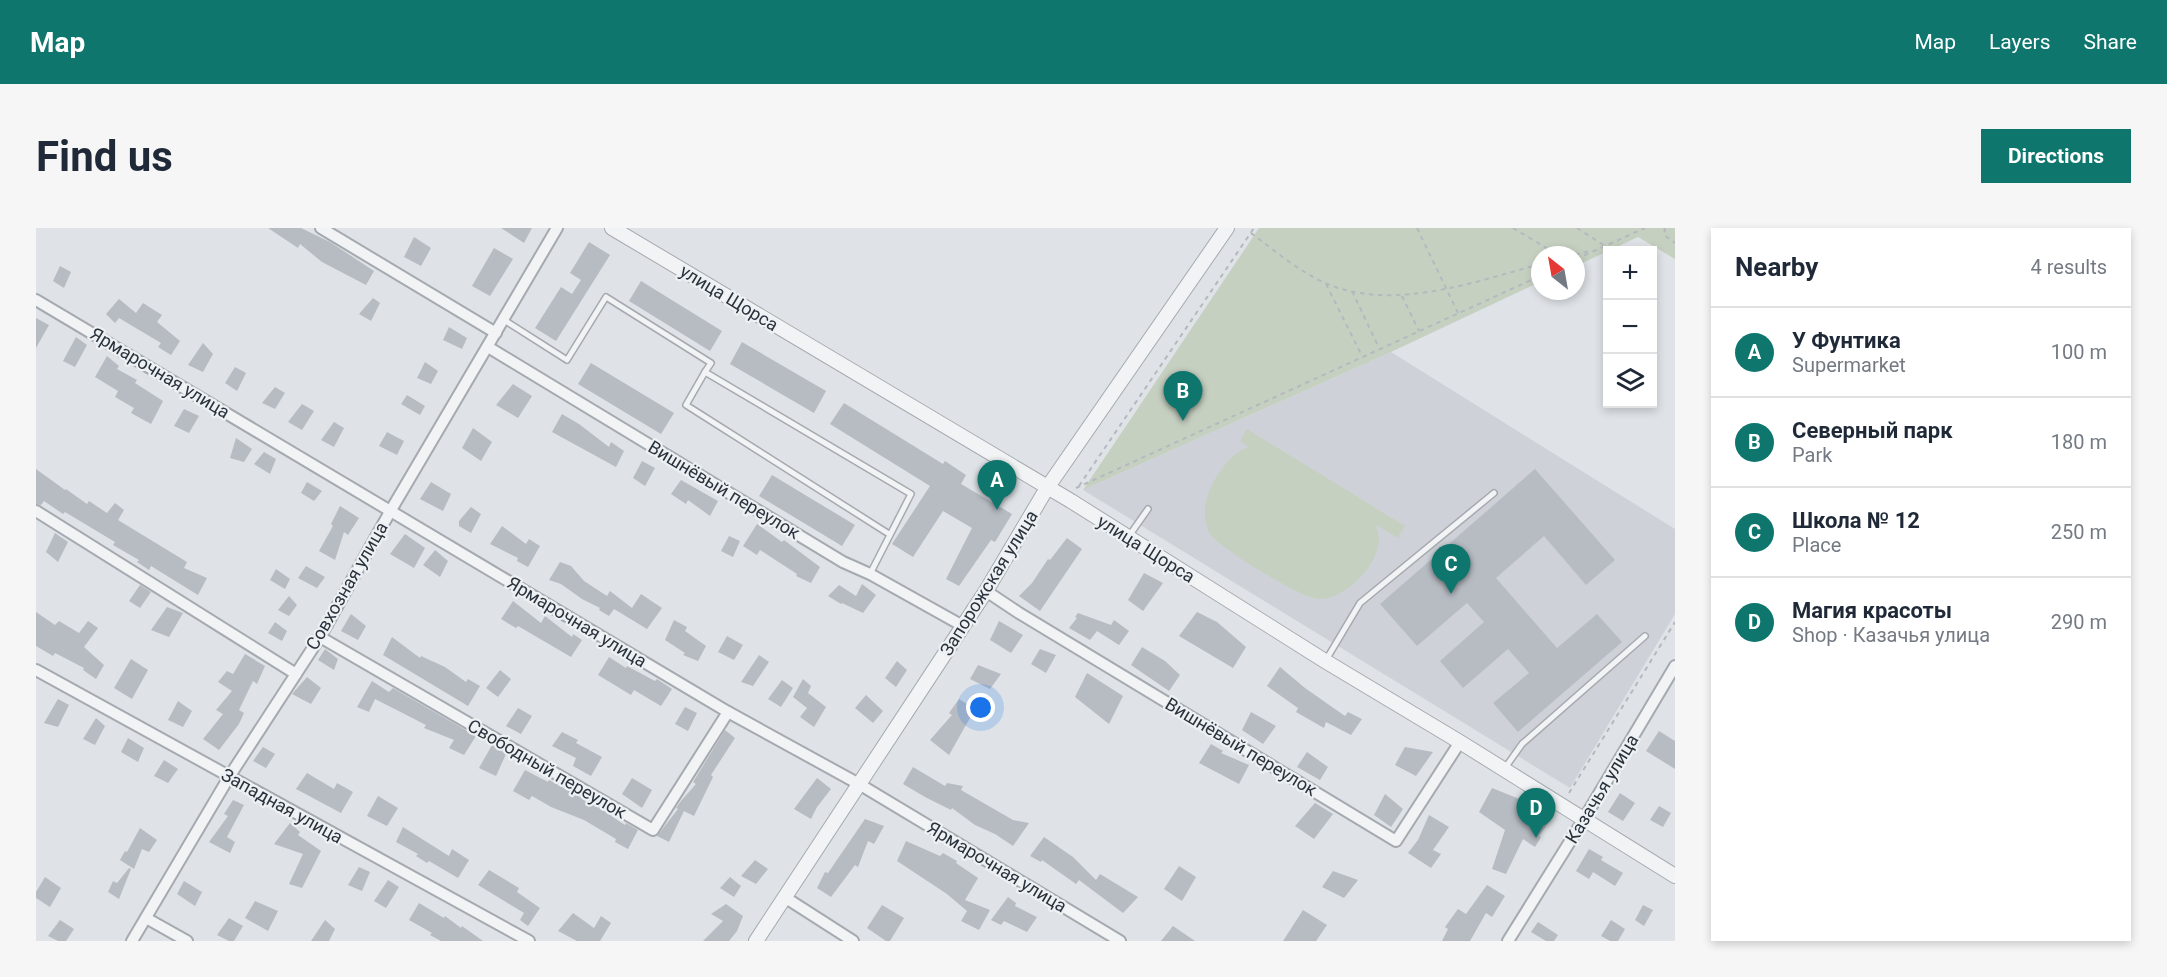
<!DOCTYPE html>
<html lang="en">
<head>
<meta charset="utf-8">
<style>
	body { margin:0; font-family:Roboto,sans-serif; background:#f6f6f7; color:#1f2937 }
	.controls { position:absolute; right:18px; top:18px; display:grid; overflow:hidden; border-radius:0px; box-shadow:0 3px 9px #0003 }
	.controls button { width:54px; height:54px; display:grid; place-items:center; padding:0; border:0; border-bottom:2px solid #e0e1e3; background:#fff; color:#1f2937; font:30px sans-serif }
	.compass { position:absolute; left:1495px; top:18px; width:54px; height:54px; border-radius:50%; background:#fff; box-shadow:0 3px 9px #0003; rotate:329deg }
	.you { position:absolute; left:945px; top:480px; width:21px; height:21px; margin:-15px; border:4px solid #fff; border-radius:50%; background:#1a73e8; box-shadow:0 0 0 9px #1a73e833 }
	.badge { display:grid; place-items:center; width:39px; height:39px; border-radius:50%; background:#0f766e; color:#fff; font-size:20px; font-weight:700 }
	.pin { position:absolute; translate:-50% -50px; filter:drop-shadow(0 2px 3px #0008) }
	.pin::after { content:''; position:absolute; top:32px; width:21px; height:18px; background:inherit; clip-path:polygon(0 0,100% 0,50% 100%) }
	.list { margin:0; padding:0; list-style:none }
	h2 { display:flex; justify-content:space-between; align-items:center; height:78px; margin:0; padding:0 24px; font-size:26px }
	h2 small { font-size:20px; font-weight:400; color:#747a83 }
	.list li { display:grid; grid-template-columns:39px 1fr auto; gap:18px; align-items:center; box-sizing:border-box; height:90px; padding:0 24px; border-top:2px solid #e0e1e3 }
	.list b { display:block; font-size:22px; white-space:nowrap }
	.list p { margin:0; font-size:20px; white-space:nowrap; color:#747a83 }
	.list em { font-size:20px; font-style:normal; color:#747a83 }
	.icon { flex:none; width:33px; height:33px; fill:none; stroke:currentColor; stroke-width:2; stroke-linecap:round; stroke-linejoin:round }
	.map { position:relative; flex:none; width:1639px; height:713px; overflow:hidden; border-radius:0px }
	header { display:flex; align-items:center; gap:36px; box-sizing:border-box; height:84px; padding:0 30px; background:#0f766e; color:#fff }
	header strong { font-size:28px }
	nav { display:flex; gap:33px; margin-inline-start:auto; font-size:21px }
	.intro { display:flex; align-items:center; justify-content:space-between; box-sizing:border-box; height:144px; padding:0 36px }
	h1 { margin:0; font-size:42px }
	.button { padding:15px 27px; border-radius:0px; background:#0f766e; color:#fff; font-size:21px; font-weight:700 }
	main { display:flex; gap:36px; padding:0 36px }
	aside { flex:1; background:#fff; border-radius:0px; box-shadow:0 3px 9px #0003 }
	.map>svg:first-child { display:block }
	.built { fill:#ced2d8 }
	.green { fill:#c6d0c1 }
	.building { fill:#b7bcc3 }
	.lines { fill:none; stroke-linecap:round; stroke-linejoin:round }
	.service-casing { stroke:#a5aab0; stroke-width:8 }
	.minor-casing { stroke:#a5aab0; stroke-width:14 }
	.tertiary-casing { stroke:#a5aab0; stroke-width:16 }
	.path { stroke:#b5b9be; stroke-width:2; stroke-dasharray:4.5 4.5; stroke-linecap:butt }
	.service { stroke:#f1f3f5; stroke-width:5 }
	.minor { stroke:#f1f3f5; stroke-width:10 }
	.tertiary { stroke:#f1f3f5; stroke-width:14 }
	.labels { text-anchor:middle; stroke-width:4.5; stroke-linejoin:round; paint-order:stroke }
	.street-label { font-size:18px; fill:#2a323c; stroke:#eef1f4 }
</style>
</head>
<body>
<header>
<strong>Map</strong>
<nav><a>Map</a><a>Layers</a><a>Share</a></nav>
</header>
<div class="intro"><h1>Find us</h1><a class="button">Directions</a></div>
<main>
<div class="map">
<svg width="1639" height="713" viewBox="0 0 1639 713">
	<rect width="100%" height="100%" fill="#dfe3e7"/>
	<path class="built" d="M1355,124L1639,301V386L1534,560L1047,262Z"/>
	<g class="green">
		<path d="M1223,0H1639V31L1602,9L1540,38V27H1504V54L1355,124L1047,262Z"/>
		<path d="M1211,201L1369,298L1362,310L1340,297C1341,301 1343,307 1343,311C1343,337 1309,372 1283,371C1266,371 1183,320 1174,306C1165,290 1169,268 1178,253C1187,239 1196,224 1213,219L1204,213Z"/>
	</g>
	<g class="building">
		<path d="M232,0H265L294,14L338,43L330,57L286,34L264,16L262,20Z"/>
		<path d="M465,0H496L488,15Z"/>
		<path d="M378,9L395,20L385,38L368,29Z"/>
		<path d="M553,14L574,27L520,113L499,100L525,59L536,66L545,52L534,45Z"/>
		<path d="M458,20L477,31L454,68L436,58Z"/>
		<path d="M24,38L35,44L28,60L17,53Z"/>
		<path d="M605,53L686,103L674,123L593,73Z"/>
		<path d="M337,70L344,75L335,93L323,86Z"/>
		<path d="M83,71L100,85L107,75L126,87L121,94L144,113L135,127L122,119L125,115L83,90L79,95L70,86Z"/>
		<path d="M0,90L13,97L0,120Z"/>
		<path d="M413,99L431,110L426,121L407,112Z"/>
		<path d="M40,109L51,117L39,139L27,133Z"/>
		<path d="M706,114L790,163L778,185L694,136Z"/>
		<path d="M167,115L177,126L167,144L152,137Z"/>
		<path d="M71,128L83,138L81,141L101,152L99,155L127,173L115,196L95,185L98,180L79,169L82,163L59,149Z"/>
		<path d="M389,134L402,143L395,156L381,150Z"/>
		<path d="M555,135L638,185L625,206L542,156Z"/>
		<path d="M199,139L210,145L201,163L189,155Z"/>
		<path d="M477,156L496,168L482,190L460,177Z"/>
		<path d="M239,159L249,165L239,181L226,175Z"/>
		<path d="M371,167L389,178L384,187L365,176Z"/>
		<path d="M808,175L907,236L909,233L930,247L925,256L976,286L959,314L955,312L923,358L910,351L936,300L907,283L877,329L856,316L894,258L794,196Z"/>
		<path d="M266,176L278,183L266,202L252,194Z"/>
		<path d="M148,181L163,188L153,205L138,198Z"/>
		<path d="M526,186L543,196L573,219L575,214L588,223L580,239L516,204Z"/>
		<path d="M298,194L308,200L298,219L285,212Z"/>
		<path d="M437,200L456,214L445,233L426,220Z"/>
		<path d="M351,204L368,213L361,227L343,218Z"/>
		<path d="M200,210L216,221L208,234L194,230Z"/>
		<path d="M228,224L240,231L234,246L218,236Z"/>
		<path d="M606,233L619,240L609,258L597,250Z"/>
		<path d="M0,241L29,262L30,261L51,276L53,273L71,285L79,275L88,282L82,292L151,334L148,340L171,350L162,367L115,338L113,342L101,334L103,332L77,317L79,314L29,284L27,286L8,273L5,277L0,276Z"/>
		<path d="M1499,241L1579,332L1550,357L1508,308L1460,350L1521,420L1561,386L1586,414L1482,504L1457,475L1493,445L1472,421L1427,460L1404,433L1448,394L1431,375L1381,418L1344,376Z"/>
		<path d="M736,247L819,297L806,318L723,268Z"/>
		<path d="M645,252L682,273L674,288L652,272L650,276L635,266Z"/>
		<path d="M271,254L286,263L278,273L265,265Z"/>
		<path d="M395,254L415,266L407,283L384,271Z"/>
		<path d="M304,278L323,290L312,307L308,304L299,332L283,323L297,298L295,296Z"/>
		<path d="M435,279L445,286L435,305L423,298V293Z"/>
		<path d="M721,296L746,314L748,312L784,339L775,355L760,348L761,346L724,322L721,327L707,318Z"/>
		<path d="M466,298L490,316L493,311L504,318L492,339L481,333L482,330L454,316Z"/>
		<path d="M19,305L32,314L22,334L10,324Z"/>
		<path d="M369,306L389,320L378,340L354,326Z"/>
		<path d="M693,308L704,313L697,329L685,323Z"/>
		<path d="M1031,310L1046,321L1004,383L983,368L996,355L1012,331L1014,332Z"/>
		<path d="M399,322L412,333L404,349L387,337Z"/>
		<path d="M524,334L535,338L548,353L571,368L574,363L596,380L605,366L626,380L611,401L578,381L573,388L563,382L564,380L546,371L525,356L513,352Z"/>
		<path d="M270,338L289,349L281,360L262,350Z"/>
		<path d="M240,341L254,351L249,361L234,352Z"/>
		<path d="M1108,345L1127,355L1107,383L1092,372Z"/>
		<path d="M826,356L840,367L827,385L806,375L805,376L792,368L803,357L820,368Z"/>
		<path d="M104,357L115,364L104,380L93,373Z"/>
		<path d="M253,368L261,377L253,388L242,382Z"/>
		<path d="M477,373L505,395L509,388L536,409L537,406L546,412L535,429L482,398L480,400L465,391Z"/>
		<path d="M131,379L147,385L133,409L115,402Z"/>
		<path d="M0,384L19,397L23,393L43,405L52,393L62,400L48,419L68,437L60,451L47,442L48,440L19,425L17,428L0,418Z"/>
		<path d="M1161,384L1181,394L1210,419L1197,440L1143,408Z"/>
		<path d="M1042,385L1075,397L1078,392L1093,403L1083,417L1061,403L1054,412L1033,400L1041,390L1039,389Z"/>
		<path d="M315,386L330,398L322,412L305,403Z"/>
		<path d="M638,392L651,399L649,403L670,418L662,433L647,427L649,425L629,412Z"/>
		<path d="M963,393L987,407L975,425L954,412Z"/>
		<path d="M239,394L251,403L246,413L232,405Z"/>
		<path d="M691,408L707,417L698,432L682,424Z"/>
		<path d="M356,409L384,430L385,428L409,439L430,454L432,451L444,458L432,478L347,427Z"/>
		<path d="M1106,419L1129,433L1144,447L1133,463L1095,437Z"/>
		<path d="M289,421L302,431L298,442L282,432Z"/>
		<path d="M1004,421L1020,427L1010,445L995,436Z"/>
		<path d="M209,426L229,438L221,456L217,453L203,482L208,485L203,496L183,522L167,511L187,486L180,482L196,463L182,454L191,443L197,446Z"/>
		<path d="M723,427L733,434L717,458L705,454Z"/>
		<path d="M573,429L590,440L591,438L619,453L621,451L636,461L625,478L598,462L595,467L562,447Z"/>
		<path d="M95,431L112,442L96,471L78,460Z"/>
		<path d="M861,433L871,442L860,459L849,450Z"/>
		<path d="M942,437L965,446L954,461L934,451Z"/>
		<path d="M1244,439L1269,460L1309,488L1312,484L1326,491L1315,507L1290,494L1288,500L1260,484L1262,480L1231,458Z"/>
		<path d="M464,442L475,451L462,469L450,460Z"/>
		<path d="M1051,445L1087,468L1073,496L1039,469Z"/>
		<path d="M271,449L285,460L275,476L256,466Z"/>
		<path d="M767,451L775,458L772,465L790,479L778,499L764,489L771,480L757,469Z"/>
		<path d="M746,452L757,460L745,479L732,471Z"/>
		<path d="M336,453L353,464L357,460L440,508L428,527L413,520L418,512L388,500L390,497L339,471L333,484L321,479Z"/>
		<path d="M830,467L847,483L837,495L819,480Z"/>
		<path d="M22,471L33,477L22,499L8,495Z"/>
		<path d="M923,471L939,481L913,527L894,512L916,487L913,485Z"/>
		<path d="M142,473L156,483L147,499L132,492Z"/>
		<path d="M649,479L661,485L652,503L639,496Z"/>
		<path d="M482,480L496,488L485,506L470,498Z"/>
		<path d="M1215,484L1240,498L1227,516L1206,502Z"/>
		<path d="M60,490L69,498L59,517L47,511Z"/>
		<path d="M689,502L699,510L675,547L677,549L658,588L648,583L633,614L621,608L642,581L640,580L645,573L660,556L657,554Z"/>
		<path d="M1623,503L1639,513V541L1610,523Z"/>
		<path d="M526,504L542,512L540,515L566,529L555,548L537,538L540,530L516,518Z"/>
		<path d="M92,510L108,520L102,534L85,524Z"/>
		<path d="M1175,516L1187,523L1185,525L1213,537L1203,556L1163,535Z"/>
		<path d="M456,517L470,526L460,548L443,540Z"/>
		<path d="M227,519L239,526L230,540L217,533Z"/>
		<path d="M1369,519L1397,524L1380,548L1359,537Z"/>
		<path d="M1271,524L1292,539L1284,552L1261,539Z"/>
		<path d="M128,532L142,541L132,555L118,548Z"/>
		<path d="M877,539L909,558L911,555L927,558L925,562L977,592L993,595L977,618L959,606L939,597L916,580L915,582L889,569L867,556Z"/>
		<path d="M489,542L512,554L513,552L562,579L589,597L590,595L602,602L592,621L579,614L580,611L548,592L515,579L496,568L493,572L477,563Z"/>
		<path d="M271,545L298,561L301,555L317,564L305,585L260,561Z"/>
		<path d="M596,550L616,562L606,580L586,566Z"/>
		<path d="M781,550L795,561L781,579L775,591L758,581Z"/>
		<path d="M1456,560L1486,572L1484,575L1512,595L1503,608L1505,609L1499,619L1487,611L1470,646L1456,641L1469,602L1443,584Z"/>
		<path d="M1584,565L1599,575L1587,593L1572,584Z"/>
		<path d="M1349,566L1367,581L1355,599L1338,587Z"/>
		<path d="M342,568L362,580L351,598L331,588Z"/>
		<path d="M197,572L208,577L191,609L199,614L194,625L173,614L192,588L188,586Z"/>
		<path d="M1279,575L1297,586L1278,611L1259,598Z"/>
		<path d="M1623,578L1635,585L1627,599L1614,592Z"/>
		<path d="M1393,587L1413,599L1397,622L1405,626L1395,640L1372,625L1382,612Z"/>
		<path d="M829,591L848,598L838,616L832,613L822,639L819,637L795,669L781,660L789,644L792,645Z"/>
		<path d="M254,595L264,604L262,607L285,623L266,660L253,656L267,626L238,616Z"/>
		<path d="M367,599L413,628L416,621L433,632L422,650L393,633L391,635L380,628L382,626L360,614Z"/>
		<path d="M104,600L121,612L113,624L106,621L98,641L84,632L89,623L91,624Z"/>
		<path d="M1008,609L1037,629L1060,652L1064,646L1102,669L1087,685L1043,652L1040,656L1006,632L1005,634L994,628Z"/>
		<path d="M870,613L904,628L907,625L921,633L920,635L942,650L929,672L954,682L943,702L925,693L931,683L911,666L861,633Z"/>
		<path d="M1553,621L1567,629L1565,632L1587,645L1579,658L1557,644L1553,651L1540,643Z"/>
		<path d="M719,632L732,641L720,656L705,648Z"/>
		<path d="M1143,638L1160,649L1146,673L1128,661Z"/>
		<path d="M323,639L334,644L326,663L312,657Z"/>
		<path d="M93,640L95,641L83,671L72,664L77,653L81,655Z"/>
		<path d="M453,642L483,660L481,664L504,680L492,698L484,692L488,685L442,657Z"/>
		<path d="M1297,643L1322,652L1308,670L1286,659Z"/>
		<path d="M9,649L25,660L14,679L0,670V664Z"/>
		<path d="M694,649L705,658L698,669L684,660Z"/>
		<path d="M352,652L363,659L350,680L338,673Z"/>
		<path d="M148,653L166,664L159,678L141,666Z"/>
		<path d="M1451,657L1469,668L1456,689L1450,685L1434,713H1406L1412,701L1409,699L1422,681L1430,686Z"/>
		<path d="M972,669L980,675L979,678L1001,689L991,704L968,693L965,697L955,692Z"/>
		<path d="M219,673L242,683L232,703L209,690Z"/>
		<path d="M383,675L408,690L409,688L425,700L426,698L447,713H405L394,707L396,705L373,692Z"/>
		<path d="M690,676L707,688L701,703L693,713H667L687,693L675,686Z"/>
		<path d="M846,677L868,690L854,713H850L831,700Z"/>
		<path d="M1607,677L1617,682L1608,698L1599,692Z"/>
		<path d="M1267,682L1291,697L1280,713H1247Z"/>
		<path d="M537,685L558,700L565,688L575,695L564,713H541L522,703Z"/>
		<path d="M193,690L207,698L198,713H193L181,707Z"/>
		<path d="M24,692L38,701L30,713H22L12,708Z"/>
		<path d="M289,692L299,701L293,713H275Z"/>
		<path d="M1575,692L1589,701L1582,713H1574L1565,708Z"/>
		<path d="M1502,694L1522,707L1518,713H1510L1495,704Z"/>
		<path d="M1137,698L1159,713H1125Z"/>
	</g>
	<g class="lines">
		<g class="service-casing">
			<g id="service">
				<path d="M468,92L531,132L570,69L675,135L669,144L875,266L834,346"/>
				<path d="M669,144L650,177L853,306"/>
				<path d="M1093,308L1112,281"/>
				<path d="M1290,432L1324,375L1458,265"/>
				<path d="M1469,540L1486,516L1609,408"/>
			</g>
		</g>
		<g class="minor-casing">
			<g id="minor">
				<path d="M285,0L460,105"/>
				<path d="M0,72L692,484L823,556L1084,713"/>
				<path d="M452,119L807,334L834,346L927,398"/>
				<path d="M0,283L260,446"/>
				<path d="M950,363L983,385L1360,613L1424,514"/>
				<path d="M284,409L617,602L692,484"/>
				<path d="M0,442L493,713"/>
				<path d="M750,670L817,713"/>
				<path d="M110,690L151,713"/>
				<path d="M96,713L193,549L284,409L355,282L521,0"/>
				<path d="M1472,713L1548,591L1639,438"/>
			</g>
		</g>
		<g class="tertiary-casing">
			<g id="tertiary">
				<path d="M576,0L1035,273L1289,433L1424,514L1639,648"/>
				<path d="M720,713L950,363L1011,260L1191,0"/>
			</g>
		</g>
		<g class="path">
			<path d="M1381,0L1422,85"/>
			<path d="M1477,0L1522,27"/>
			<path d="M1541,0L1569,18"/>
			<path d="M1629,0L1628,7L1639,15"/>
			<path d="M1215,5C1238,22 1261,42 1287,54C1353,85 1439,54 1504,36"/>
			<path d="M1539,27L1556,22"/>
			<path d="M1540,31L1609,0"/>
			<path d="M1290,56L1326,128"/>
			<path d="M1316,63L1343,120"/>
			<path d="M1366,68L1383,103"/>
			<path d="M1043,258L1218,0"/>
			<path d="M1040,260L1504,48"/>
			<path d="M1533,565L1639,394"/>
		</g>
		<use href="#service" class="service"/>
		<use href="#minor" class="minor"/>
		<use href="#tertiary" class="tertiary"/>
	</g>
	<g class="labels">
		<g class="street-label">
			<text transform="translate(693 70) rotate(31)" y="6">улица Щорса</text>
			<text transform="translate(124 145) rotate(31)" y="6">Ярмарочная улица</text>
			<text transform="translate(688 262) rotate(31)" y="6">Вишнёвый переулок</text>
			<text transform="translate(1110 321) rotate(32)" y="6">улица Щорса</text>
			<text transform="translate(953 355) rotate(-58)" y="6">Запорожская улица</text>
			<text transform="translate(311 358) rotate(-60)" y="6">Совхозная улица</text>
			<text transform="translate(541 394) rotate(31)" y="6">Ярмарочная улица</text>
			<text transform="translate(1205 519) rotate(31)" y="6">Вишнёвый переулок</text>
			<text transform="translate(511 541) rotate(30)" y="6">Свободный переулок</text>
			<text transform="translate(1566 561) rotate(-59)" y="6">Казачья улица</text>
			<text transform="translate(246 578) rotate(29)" y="6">Западная улица</text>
			<text transform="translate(961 639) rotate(31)" y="6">Ярмарочная улица</text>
		</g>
	</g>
</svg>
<div class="controls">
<button>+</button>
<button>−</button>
<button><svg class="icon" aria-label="layers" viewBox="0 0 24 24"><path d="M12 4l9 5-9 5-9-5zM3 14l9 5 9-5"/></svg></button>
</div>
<svg class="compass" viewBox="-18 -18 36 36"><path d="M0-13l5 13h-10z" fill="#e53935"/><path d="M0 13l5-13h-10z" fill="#747a83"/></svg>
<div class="you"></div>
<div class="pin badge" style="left:961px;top:282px">A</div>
<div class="pin badge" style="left:1147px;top:193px">B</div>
<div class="pin badge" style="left:1415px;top:366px">C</div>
<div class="pin badge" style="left:1500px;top:610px">D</div>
</div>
<aside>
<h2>Nearby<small>4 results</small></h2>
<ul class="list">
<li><span class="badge">A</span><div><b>У Фунтика</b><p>Supermarket</p></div><em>100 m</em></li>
<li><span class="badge">B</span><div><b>Северный парк</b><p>Park</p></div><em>180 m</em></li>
<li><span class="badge">C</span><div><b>Школа № 12</b><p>Place</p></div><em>250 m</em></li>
<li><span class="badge">D</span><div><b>Магия красоты</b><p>Shop · Казачья улица</p></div><em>290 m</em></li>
</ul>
</aside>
</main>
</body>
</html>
